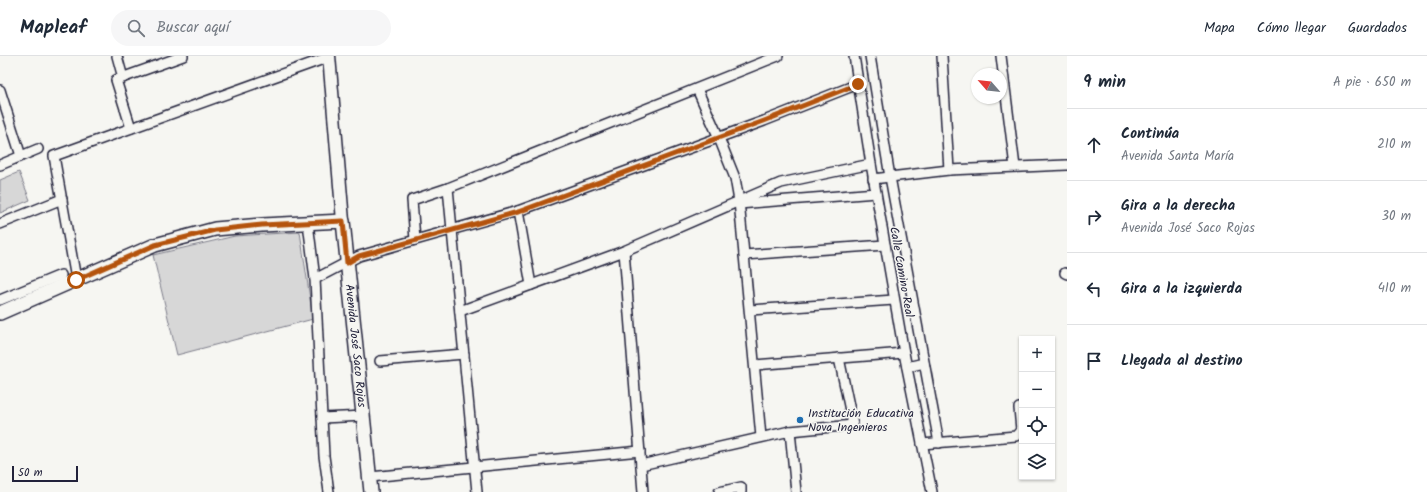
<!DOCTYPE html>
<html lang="es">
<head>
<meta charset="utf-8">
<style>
	body { margin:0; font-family:Kalam,sans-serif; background:#f6f6f7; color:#1f2937 }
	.controls { position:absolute; right:12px; bottom:12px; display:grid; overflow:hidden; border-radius:0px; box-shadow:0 1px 3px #0004 }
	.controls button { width:36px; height:36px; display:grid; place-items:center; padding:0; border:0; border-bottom:1px solid #e0e1e3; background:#fff; color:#1f2937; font:20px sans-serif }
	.compass { position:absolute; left:971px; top:12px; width:36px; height:36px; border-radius:50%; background:#fff; box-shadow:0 1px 3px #0004; rotate:298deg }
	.scale { position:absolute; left:12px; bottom:10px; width:66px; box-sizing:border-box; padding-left:4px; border:2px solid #22223b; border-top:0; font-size:11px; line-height:14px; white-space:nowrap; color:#22223b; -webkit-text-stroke:3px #f6f6f2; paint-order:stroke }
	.stop { position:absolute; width:12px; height:12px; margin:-9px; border:3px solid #b45309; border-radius:50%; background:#fff }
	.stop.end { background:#b45309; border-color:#fff; box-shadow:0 1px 4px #0008 }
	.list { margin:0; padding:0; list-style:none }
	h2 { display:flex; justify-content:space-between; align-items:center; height:52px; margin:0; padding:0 16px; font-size:17px }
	h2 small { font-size:13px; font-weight:400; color:#747a83 }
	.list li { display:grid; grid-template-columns:26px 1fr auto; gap:12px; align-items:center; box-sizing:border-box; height:72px; padding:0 16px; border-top:1px solid #e0e1e3 }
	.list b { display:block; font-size:15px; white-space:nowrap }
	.list p { margin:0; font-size:13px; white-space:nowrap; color:#747a83 }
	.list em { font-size:13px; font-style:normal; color:#747a83 }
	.icon { flex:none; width:22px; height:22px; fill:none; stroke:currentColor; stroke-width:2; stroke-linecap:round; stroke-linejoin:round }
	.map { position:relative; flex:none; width:1067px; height:436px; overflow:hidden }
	header { display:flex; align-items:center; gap:24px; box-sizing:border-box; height:56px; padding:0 20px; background:#fff; border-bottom:1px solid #e0e1e3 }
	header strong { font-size:19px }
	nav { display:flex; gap:22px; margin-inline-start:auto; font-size:14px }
	.search { width:280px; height:36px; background:#f6f6f7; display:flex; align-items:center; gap:10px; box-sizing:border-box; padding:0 14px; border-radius:22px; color:#747a83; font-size:15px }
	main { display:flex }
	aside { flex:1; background:#fff }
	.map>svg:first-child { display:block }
	.green { fill:#d7d7d7; stroke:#7c7c89 }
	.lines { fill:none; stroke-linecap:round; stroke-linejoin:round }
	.minor-casing { stroke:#22223b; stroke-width:12 }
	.tertiary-casing { stroke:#22223b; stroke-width:15 }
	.secondary-casing { stroke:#22223b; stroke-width:16 }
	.minor { stroke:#f6f6f2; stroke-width:9 }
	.tertiary { stroke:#f6f6f2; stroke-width:12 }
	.secondary { stroke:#f6f6f2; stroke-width:13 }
	.route { stroke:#b45309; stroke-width:5 }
	.poi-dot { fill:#1f6fb2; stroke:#f6f6f2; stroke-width:1.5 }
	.labels { text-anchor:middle; stroke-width:3; stroke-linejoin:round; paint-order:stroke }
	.street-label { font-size:12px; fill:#22223b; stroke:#f6f6f2 }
	.poi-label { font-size:12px; fill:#22223b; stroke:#f6f6f2; text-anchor:start }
</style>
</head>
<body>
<header>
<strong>Mapleaf</strong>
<div class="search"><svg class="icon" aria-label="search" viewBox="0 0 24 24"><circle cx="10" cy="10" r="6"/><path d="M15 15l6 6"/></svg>Buscar aquí</div>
<nav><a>Mapa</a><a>Cómo llegar</a><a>Guardados</a></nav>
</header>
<main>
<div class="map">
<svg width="1067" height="436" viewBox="0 0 1067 436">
	<rect width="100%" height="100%" fill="#f6f6f2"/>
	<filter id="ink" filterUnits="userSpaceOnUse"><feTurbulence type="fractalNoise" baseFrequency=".025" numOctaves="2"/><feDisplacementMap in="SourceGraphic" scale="8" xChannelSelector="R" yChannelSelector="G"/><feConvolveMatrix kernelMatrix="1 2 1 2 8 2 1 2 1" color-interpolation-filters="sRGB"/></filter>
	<g filter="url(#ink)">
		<g class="green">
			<path d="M19,116L30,144L0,157V124Z"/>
			<path d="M300,176L313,263L177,299L153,199L235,180Z"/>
		</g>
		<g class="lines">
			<g class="minor-casing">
				<g id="minor">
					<path d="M117,0L123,22"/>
					<path d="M854,0L871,108L904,297L932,436"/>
					<path d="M870,0L890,121L939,387"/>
					<path d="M942,0L949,114"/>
					<path d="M1001,0L1015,111"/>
					<path d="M697,33L719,82L735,122L739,145L761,381"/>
					<path d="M0,34L21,100"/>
					<path d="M131,72L116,24L183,0"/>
					<path d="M0,109L38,93"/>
					<path d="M873,123L949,114L1067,109"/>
					<path d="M448,132L477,436"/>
					<path d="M739,148L876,137"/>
					<path d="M518,155L531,229"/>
					<path d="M308,167L315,223L324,400L329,436"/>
					<path d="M0,168L62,143"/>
					<path d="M415,184L412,144L448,132L778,0"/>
					<path d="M624,195L643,436"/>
					<path d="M744,199L885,189"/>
					<path d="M1065,217L1067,218"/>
					<path d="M76,223L54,100L329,1"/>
					<path d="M315,223L359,200L518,155L764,65L858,28"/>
					<path d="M0,244L61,219"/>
					<path d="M750,254L894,244"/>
					<path d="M460,255L624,195L781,127L871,108"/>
					<path d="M380,305L464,298"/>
					<path d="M755,309L904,297"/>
					<path d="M907,311L924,307"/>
					<path d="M322,362L364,360"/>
					<path d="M790,375L796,436"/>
					<path d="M922,388L1016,380L1021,374L1019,352"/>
					<path d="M641,409L790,375L853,369L839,302"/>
					<path d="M370,421L640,395"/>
					<path d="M719,436L741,431V436"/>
				</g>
			</g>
			<g class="tertiary-casing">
				<path id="tertiary" d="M329,0L343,165"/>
			</g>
			<g class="secondary-casing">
				<g id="secondary">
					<path id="s1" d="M0,257L155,189L215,173L262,169L343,165L371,436"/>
				</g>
			</g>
			<use href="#minor" class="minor"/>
			<use href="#tertiary" class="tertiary"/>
			<use href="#secondary" class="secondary"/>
		</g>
	</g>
	<g class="lines" filter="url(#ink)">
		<path class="route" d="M76,224L155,189L215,174L262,169L343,165L347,207L359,200L518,156L764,65L858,28"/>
	</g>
	<circle class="poi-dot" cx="800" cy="364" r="4"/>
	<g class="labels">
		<g class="street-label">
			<text transform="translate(902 216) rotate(80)" y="4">Calle Camino Real</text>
			<text dy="4" stroke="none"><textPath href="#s1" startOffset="485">Avenida José Saco Rojas</textPath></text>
		</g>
		<g class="poi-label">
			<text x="808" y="361">Institución Educativa<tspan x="808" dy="14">Nova Ingenieros</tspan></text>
		</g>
	</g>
</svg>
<div class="controls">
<button>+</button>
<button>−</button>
<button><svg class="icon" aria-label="locate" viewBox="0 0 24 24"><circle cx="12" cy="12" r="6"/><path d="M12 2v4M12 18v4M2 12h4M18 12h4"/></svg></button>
<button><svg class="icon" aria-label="layers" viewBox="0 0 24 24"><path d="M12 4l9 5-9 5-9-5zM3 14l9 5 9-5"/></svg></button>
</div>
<svg class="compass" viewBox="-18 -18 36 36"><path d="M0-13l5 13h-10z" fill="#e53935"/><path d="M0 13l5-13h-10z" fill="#747a83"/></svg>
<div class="scale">50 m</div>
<div class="stop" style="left:76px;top:224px"></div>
<div class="stop end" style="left:858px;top:28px"></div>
</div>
<aside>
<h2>9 min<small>A pie · 650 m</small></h2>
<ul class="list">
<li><svg class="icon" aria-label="ahead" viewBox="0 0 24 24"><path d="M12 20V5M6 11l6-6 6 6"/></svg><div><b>Continúa</b><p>Avenida Santa María</p></div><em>210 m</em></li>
<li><svg class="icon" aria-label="right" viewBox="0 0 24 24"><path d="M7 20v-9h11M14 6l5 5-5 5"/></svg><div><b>Gira a la derecha</b><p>Avenida José Saco Rojas</p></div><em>30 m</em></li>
<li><svg class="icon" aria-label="left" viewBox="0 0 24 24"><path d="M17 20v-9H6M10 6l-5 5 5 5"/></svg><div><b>Gira a la izquierda</b></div><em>410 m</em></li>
<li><svg class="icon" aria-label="arrive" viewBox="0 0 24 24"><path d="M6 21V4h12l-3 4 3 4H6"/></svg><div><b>Llegada al destino</b></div></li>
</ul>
</aside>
</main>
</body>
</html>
